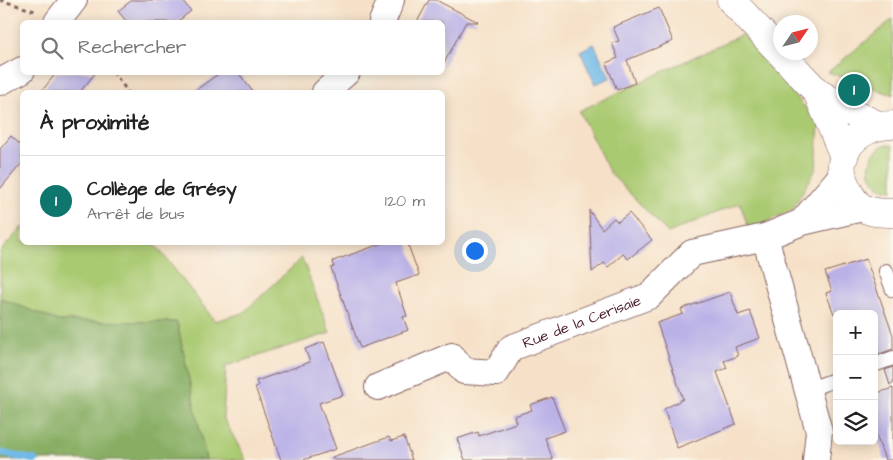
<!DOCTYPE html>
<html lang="fr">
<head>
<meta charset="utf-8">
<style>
	body { margin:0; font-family:"Architects Daughter",sans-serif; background:#f6f6f6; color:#222 }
	.controls { position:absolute; right:15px; bottom:15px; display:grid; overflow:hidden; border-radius:8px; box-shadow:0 2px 12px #0003 }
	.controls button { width:45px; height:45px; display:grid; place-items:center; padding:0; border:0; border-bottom:1px solid #e0e0e0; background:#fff; color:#222; font:25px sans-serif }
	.compass { position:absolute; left:773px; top:15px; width:45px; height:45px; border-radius:50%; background:#fff; box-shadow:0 2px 12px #0003; rotate:55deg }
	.you { position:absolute; left:474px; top:250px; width:18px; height:18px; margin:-12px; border:4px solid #fff; border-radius:50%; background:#1a73e8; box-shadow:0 0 0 8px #1a73e833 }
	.badge { display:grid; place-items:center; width:32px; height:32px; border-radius:50%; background:#0f766e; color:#fff; font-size:16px; font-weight:700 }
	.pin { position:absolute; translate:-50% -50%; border:2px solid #fff; box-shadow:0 1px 5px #0006 }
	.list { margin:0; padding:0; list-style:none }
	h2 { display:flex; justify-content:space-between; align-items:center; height:65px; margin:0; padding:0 20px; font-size:21px }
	h2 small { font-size:16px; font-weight:400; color:#767676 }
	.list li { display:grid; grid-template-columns:32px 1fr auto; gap:15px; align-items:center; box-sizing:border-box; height:90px; padding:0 20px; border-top:1px solid #e0e0e0 }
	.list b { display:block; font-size:19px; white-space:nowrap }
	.list p { margin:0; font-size:16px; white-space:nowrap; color:#767676 }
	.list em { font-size:16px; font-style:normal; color:#767676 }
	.icon { flex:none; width:28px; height:28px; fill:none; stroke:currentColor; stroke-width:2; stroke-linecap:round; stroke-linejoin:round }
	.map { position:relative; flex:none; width:893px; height:460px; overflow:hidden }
	.search { position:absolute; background:#fff; box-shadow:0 2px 12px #0003; left:20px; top:20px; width:425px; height:55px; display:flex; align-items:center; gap:12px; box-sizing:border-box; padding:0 18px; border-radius:8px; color:#767676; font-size:19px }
	.panel { position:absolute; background:#fff; box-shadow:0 2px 12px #0003; left:20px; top:90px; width:425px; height:155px; border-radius:8px }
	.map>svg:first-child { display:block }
	.green { fill:#aaca72; stroke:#7a744e }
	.forest { fill:#87ae64; stroke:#686648 }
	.water { fill:#70b9e8; stroke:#5d6c8a }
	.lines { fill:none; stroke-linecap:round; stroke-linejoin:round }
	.stream { stroke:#70b9e8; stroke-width:7 }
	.building { fill:#bab1e7 }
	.service-casing { stroke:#866362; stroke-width:16 }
	.minor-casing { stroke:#866362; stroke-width:28 }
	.secondary-casing { stroke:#866362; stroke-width:29 }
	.path { stroke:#866362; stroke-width:3; stroke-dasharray:4 4; stroke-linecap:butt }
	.service { stroke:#fff; stroke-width:14 }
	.minor { stroke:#fff; stroke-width:26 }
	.secondary { stroke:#fff; stroke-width:28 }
	.labels { text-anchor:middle; stroke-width:4; stroke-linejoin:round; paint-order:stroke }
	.street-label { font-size:15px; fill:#4a1f2b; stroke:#fbf7ec }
</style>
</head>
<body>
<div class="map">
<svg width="893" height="460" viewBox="0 0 893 460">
	<rect width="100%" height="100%" fill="#fbf7ec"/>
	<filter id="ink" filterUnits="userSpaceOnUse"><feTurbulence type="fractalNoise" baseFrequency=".02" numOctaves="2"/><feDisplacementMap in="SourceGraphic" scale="10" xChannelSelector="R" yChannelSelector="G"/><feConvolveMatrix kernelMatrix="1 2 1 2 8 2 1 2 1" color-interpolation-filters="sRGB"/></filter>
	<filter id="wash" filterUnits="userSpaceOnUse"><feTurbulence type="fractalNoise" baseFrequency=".0096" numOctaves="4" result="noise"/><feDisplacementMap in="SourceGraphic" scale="20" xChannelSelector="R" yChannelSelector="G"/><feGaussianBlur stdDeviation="1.12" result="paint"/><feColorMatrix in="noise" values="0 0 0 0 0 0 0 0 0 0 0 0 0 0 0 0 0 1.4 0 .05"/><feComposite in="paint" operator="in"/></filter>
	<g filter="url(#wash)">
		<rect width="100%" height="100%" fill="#f6e1c8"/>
		<g class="green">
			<path d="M893,19V95L828,72Z"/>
			<path d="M743,34L819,124L816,169L792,210L749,230L740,203L668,233L610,173L579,111Z"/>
			<path d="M884,145H893V190C866,188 861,158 884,145Z"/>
			<path d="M22,227V242L154,243L215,321L243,313L302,258L330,333L226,366L223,417L246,460H206L177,322L58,321L0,298V252Z"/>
		</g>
		<path class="forest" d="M0,298L58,321L177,322L206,460H0Z"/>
		<path class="water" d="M594,44L610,78L595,84L580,51Z"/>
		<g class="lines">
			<path class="stream" d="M0,453L35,460"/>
		</g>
		<g id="blocks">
			<g class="building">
				<path d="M132,0H182L191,11L177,22H127L118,11Z"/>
				<path d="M429,0H436L478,22H466L442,67V22H417Z"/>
				<path d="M659,8L673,41L627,60L635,83L617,90L606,63L618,58L612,43L619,41L613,27Z"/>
				<path d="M57,72H96L80,92H41Z"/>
				<path d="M221,72H238L253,92H193Z"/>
				<path d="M11,136L22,146V163L0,189V149Z"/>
				<path d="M589,210L602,229L614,218L618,222L629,213L652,240L628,259L623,254L608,267L604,263L592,272Z"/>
				<path d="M386,242H407L419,275L396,283L407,316L403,317L408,330L360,348L331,268L334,267L333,261Z"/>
				<path d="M866,259L893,335V349L879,354L874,339V314H834L826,293L832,291L825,272Z"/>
				<path d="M730,292L738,315L750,311L760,338L735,347L738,356L724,361L727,368L717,372L736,424L677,448L664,409L683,399L657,323L683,314L681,309Z"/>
				<path d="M324,342L343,395L319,403L336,449L303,460H281L255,387L258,386L256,381L310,362L305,349Z"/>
				<path d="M893,367V384L890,385L885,370Z"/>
				<path d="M893,388V460H885L874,429V394Z"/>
				<path d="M552,397L565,431L545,438L553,460H465L457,439L478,432L479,436L516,423L514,416L532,410L530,405Z"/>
				<path d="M389,437L391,441L404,437L412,460H333L332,457Z"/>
			</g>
		</g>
	</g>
	<g filter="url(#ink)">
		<use href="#blocks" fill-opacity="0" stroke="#866362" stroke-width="1"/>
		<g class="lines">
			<g class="service-casing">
				<g id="service">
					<path d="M886,271L893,290"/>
					<path d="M874,365L893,358"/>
					<path d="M807,390L837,379"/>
				</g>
			</g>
			<g class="minor-casing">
				<g id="minor">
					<path d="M57,22L74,0"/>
					<path d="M382,22L391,0"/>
					<path d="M0,82L22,70"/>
					<path d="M325,92L347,72"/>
					<path d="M802,222L862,208"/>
					<path d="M765,237L819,431L816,460"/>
					<path id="s1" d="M378,387L452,356L464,371L496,373L511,348L649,296L692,253L765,237L802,222L842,175"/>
				</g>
			</g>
			<g class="secondary-casing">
				<g id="secondary">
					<path d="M731,0L817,92L856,115L878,125"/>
					<path d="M817,92L844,157"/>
					<path d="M891,125C856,126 829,156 848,190C851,196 857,205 863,208C872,213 883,213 893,213"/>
				</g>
			</g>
			<g class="path">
				<path d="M0,0L35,11"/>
				<path d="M113,72L128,92"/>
			</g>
			<use href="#service" class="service"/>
			<use href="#minor" class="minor"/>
			<use href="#secondary" class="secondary"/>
		</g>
	</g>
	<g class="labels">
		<g class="street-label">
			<text dy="5" stroke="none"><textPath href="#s1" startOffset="236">Rue de la Cerisaie</textPath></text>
		</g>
	</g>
</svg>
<div class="controls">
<button>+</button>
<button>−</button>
<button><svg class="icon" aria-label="layers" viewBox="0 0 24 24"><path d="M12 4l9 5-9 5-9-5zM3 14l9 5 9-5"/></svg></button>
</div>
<svg class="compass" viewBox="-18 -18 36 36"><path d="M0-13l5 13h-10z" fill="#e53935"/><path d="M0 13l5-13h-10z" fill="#767676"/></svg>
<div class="you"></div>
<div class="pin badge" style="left:854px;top:90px">1</div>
<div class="search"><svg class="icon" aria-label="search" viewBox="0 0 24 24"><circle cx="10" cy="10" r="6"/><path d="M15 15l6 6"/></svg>Rechercher</div>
<section class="panel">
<h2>À proximité<small></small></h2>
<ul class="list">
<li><span class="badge">1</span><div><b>Collège de Grésy</b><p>Arrêt de bus</p></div><em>120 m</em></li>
</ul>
</section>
</div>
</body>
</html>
